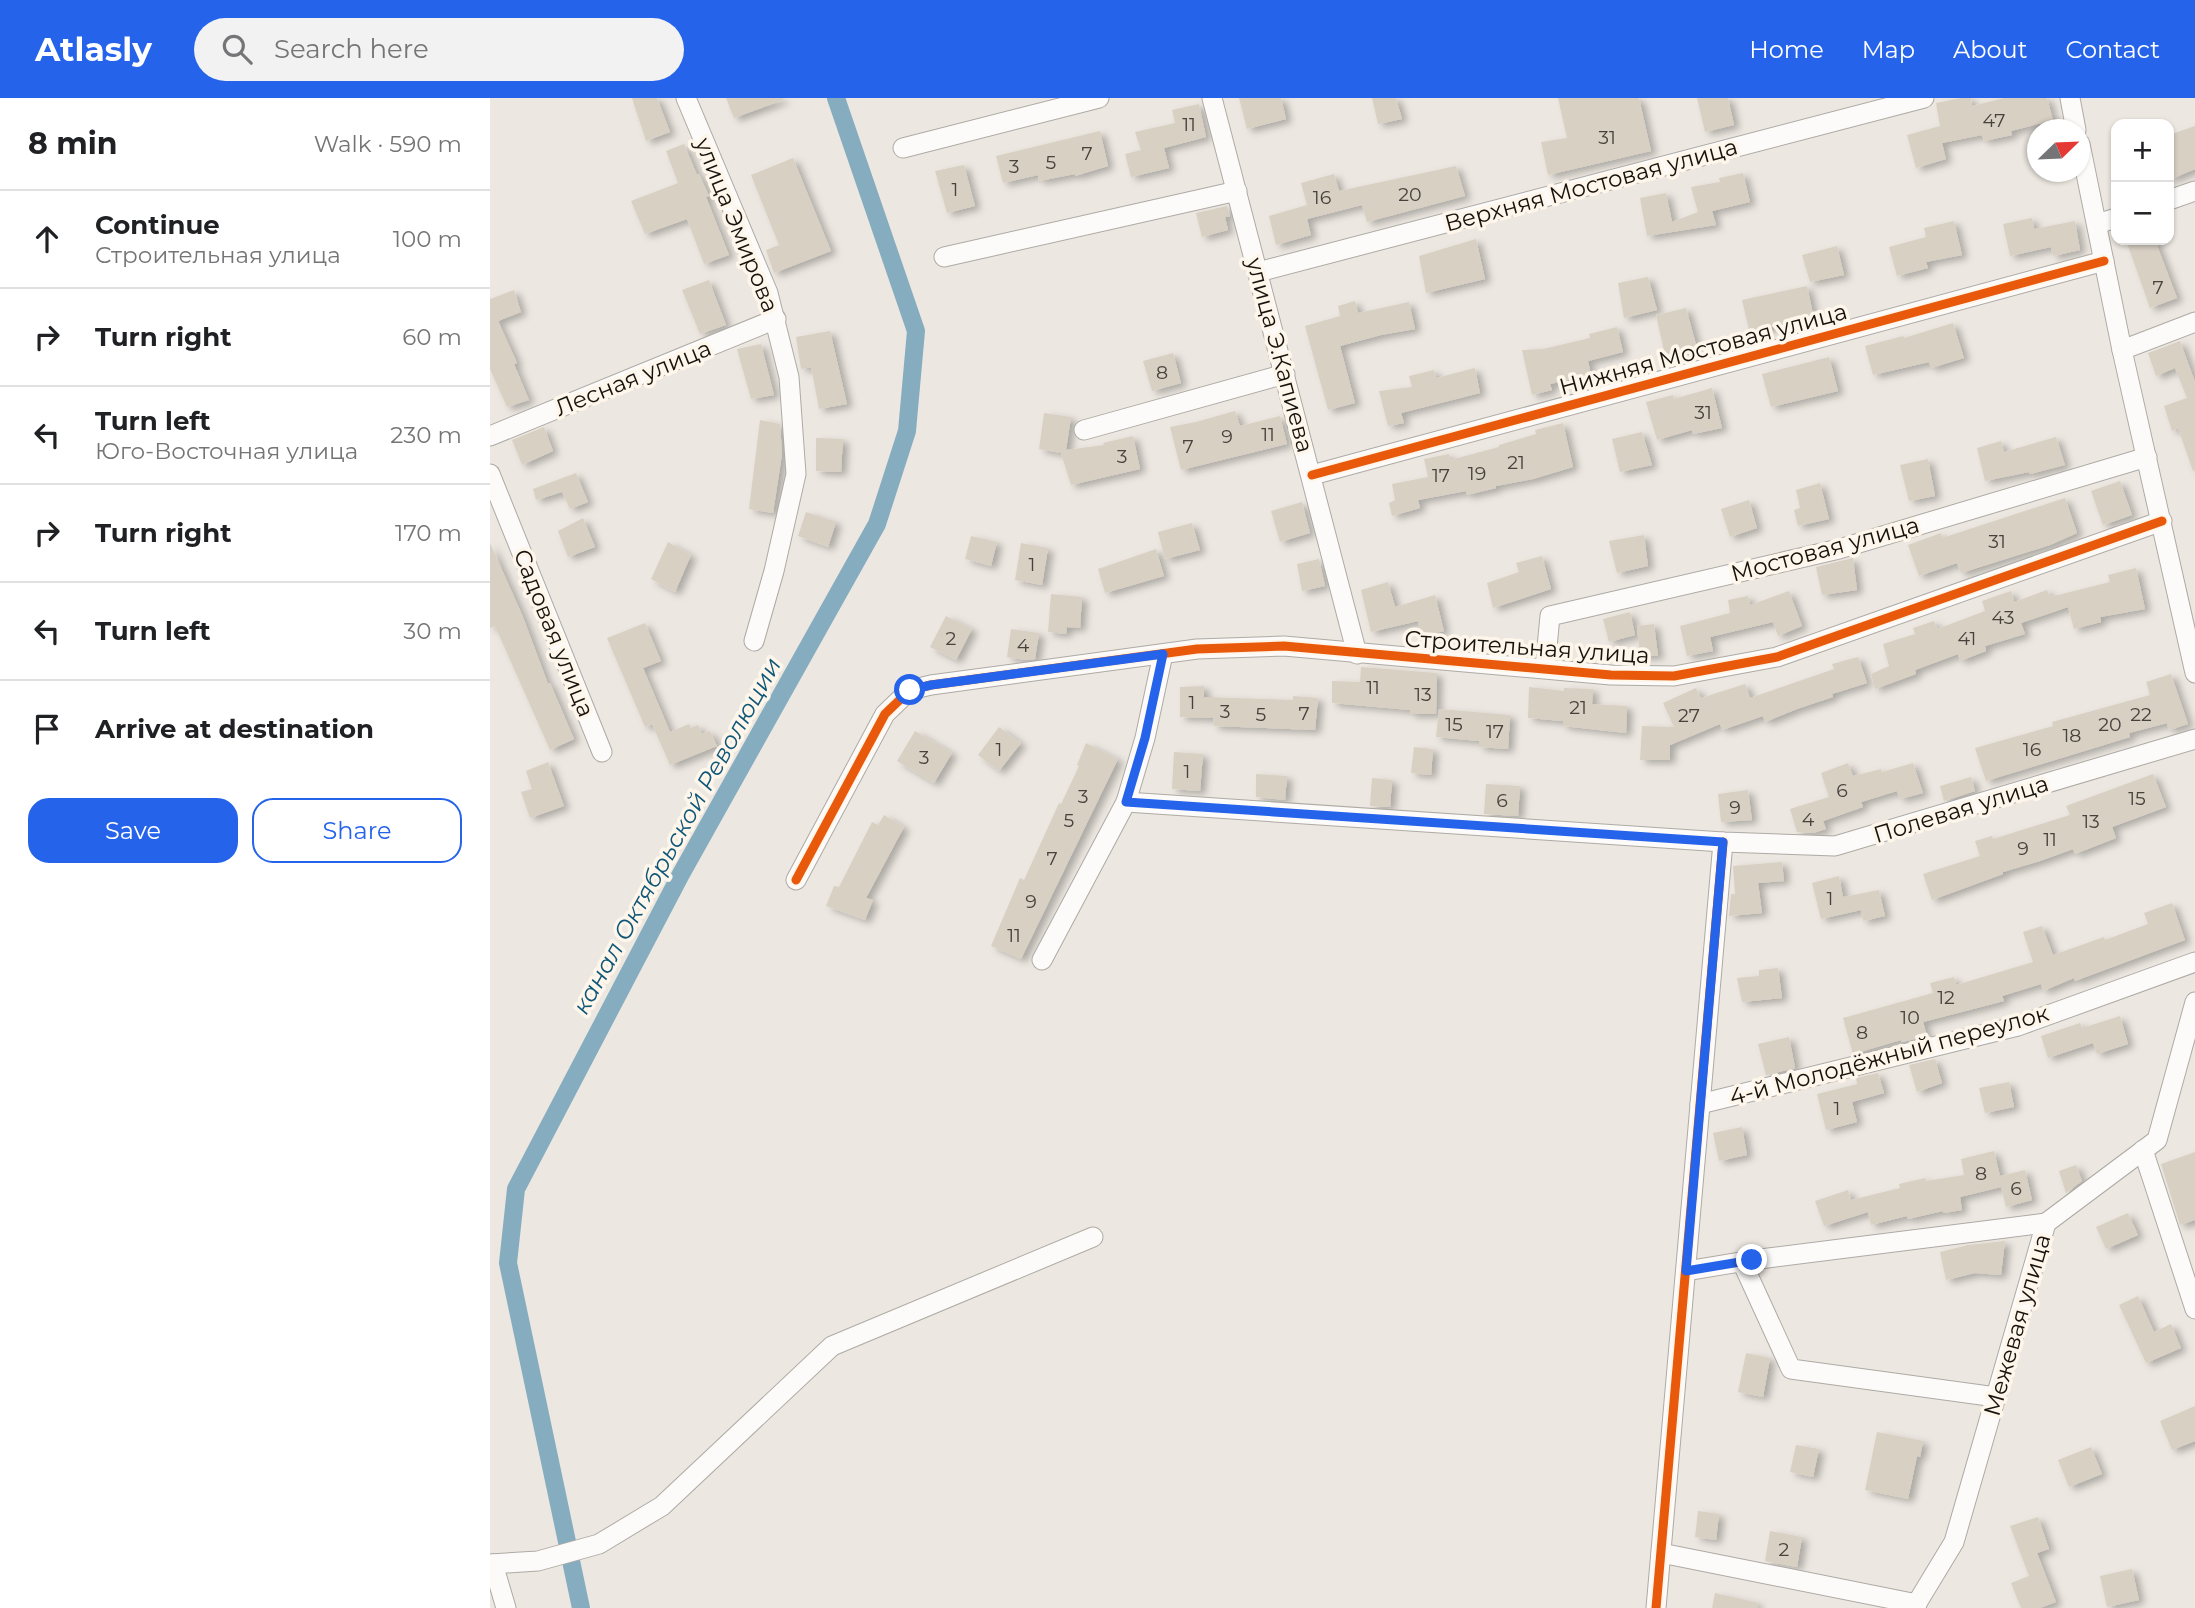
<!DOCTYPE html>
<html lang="en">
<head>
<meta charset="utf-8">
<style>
	body { margin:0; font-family:Montserrat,sans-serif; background:#f2f2f2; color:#202124 }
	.controls { position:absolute; right:21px; top:21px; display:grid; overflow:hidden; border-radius:14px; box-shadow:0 2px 5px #0004 }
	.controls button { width:63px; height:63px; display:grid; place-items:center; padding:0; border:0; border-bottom:2px solid #e0e0e0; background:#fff; color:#202124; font:35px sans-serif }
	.compass { position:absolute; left:1537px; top:21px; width:63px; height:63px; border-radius:50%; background:#fff; box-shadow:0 2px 5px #0004; rotate:67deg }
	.stop { position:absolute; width:21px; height:21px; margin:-16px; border:5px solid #2563eb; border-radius:50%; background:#fff }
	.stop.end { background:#2563eb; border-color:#fff; box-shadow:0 2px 7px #0008 }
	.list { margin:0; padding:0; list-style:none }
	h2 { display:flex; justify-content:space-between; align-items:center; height:91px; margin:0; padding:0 28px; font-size:30px }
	h2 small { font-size:23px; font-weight:400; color:#757577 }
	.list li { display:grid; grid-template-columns:46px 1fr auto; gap:21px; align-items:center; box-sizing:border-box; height:98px; padding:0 28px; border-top:2px solid #e0e0e0 }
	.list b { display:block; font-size:26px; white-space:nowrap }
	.list p { margin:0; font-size:23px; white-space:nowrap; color:#757577 }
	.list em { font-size:23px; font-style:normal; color:#757577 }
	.actions { display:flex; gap:14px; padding:21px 28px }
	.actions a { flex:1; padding:16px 0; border:2px solid #2563eb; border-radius:21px; text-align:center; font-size:24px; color:#2563eb }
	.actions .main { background:#2563eb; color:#fff }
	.icon { flex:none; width:38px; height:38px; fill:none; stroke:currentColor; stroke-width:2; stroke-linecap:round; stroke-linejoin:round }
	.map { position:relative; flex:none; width:1705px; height:1510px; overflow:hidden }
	header { display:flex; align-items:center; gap:42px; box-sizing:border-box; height:98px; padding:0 35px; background:#2563eb; color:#fff }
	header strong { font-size:33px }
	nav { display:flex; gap:38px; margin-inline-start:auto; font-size:24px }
	.search { width:490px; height:63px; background:#f2f2f2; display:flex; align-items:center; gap:18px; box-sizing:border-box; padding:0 24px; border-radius:38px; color:#757577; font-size:26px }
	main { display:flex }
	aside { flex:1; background:#fff }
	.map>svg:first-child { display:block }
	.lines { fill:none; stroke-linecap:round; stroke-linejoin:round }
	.canal { stroke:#86acc0; stroke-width:18 }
	.building { fill:#d9d0c4; filter:url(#shadow) }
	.minor-casing { stroke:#aeaaa4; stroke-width:21 }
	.minor { stroke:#fcfbfa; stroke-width:19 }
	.cycleway-casing { stroke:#fef6ea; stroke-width:13 }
	.cycleway { stroke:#e8590c; stroke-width:9 }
	.route { stroke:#2563eb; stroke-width:9 }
	.labels { text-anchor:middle; stroke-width:7; stroke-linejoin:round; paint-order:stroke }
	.number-label { font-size:19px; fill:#47423c }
	.street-label { font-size:23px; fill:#16130e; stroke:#fef6ea }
	.water-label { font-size:24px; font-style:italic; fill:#0f5779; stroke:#fef6ea }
</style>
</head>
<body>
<header>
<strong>Atlasly</strong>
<div class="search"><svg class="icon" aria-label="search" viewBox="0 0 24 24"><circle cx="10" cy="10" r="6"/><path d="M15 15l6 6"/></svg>Search here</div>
<nav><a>Home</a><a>Map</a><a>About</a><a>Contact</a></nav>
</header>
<main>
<aside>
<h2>8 min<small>Walk · 590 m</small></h2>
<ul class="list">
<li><svg class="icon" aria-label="ahead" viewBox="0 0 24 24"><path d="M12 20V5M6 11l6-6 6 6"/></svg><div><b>Continue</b><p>Строительная улица</p></div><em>100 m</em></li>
<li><svg class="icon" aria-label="right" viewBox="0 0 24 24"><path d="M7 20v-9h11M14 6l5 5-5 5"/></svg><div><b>Turn right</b></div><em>60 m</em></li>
<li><svg class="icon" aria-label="left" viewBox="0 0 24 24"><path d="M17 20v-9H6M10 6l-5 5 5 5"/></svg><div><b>Turn left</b><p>Юго-Восточная улица</p></div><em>230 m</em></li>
<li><svg class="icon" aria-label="right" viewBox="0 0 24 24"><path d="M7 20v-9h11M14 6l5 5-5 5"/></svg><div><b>Turn right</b></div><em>170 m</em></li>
<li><svg class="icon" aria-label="left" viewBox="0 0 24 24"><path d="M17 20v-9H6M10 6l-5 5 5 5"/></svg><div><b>Turn left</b></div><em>30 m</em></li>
<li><svg class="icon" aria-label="arrive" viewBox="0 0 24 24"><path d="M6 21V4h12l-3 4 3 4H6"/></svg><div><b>Arrive at destination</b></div></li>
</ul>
<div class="actions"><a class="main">Save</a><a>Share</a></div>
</aside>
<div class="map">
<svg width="1705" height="1510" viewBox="0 0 1705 1510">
	<defs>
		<filter id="shadow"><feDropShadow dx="5.5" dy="3.5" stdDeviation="3.5" flood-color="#0004"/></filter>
	</defs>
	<rect width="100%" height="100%" fill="#ece7e0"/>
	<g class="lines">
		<path class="canal" d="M91,1510L18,1165L26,1091L191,776L387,426L417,333L426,233L346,0"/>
	</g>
	<g class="building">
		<path d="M142,0H167L180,34L156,43Z"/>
		<path d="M236,0H293V2L244,20Z"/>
		<path d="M749,0H791L796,21L757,31Z"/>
		<path d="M882,0H906L912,21L888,26Z"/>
		<path d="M1068,0H1149L1161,53L1058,77L1051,44L1077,40Z"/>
		<path d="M1207,0H1238L1244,27L1215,34Z"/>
		<path d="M1471,0H1481L1482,8L1514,0H1557L1563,22L1521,33L1522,37L1494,43L1492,37L1452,45L1456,61L1426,70L1417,37L1450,28L1446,5Z"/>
		<path d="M709,6L716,39L674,50L679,70L641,79L635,56L651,52L645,34L685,25L682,12Z"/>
		<path d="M1705,28V71L1679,82V37Z"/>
		<path d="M610,33L618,68L585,78V76L549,83L548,77L513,85L506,58Z"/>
		<path d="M194,46L207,77L209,76L219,98L216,99L239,157L214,166L197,121L155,136L141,103L188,85L176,53Z"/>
		<path d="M303,60L341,153L284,175L276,152L289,147L261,77Z"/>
		<path d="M474,67L485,108L457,115L445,73Z"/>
		<path d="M966,68L975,98L877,124L872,107L817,121L821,137L786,147L779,118L817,107L811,85L844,76L849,93Z"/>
		<path d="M1253,75L1260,104L1222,113L1226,127L1157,138L1150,100L1176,95L1182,124L1208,114L1201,89L1230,84L1229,80Z"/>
		<path d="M737,108L740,118L735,119L738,132L712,139L706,115Z"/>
		<path d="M1542,120L1544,131L1585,123L1590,152L1563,158L1561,149L1520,158L1513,126Z"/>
		<path d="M1464,123L1472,157L1436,164L1438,170L1407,178L1399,149L1436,139L1434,130Z"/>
		<path d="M986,141L995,181L936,195L929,158Z"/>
		<path d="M1636,142H1665L1687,200L1660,210Z"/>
		<path d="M1347,148L1354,177L1320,184L1312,157Z"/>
		<path d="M1158,179L1167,212L1134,220L1128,185Z"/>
		<path d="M219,182L236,227L210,236L192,192Z"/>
		<path d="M1317,188L1323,216L1260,236L1252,202Z"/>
		<path d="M24,192L31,214L8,223L27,265L24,266L39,302L17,309L0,271V201Z"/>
		<path d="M865,203L868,215L919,204L925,231L891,237L850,248L865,305L838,312L815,228L850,218L848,208Z"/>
		<path d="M1196,210L1207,250L1175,257L1166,217Z"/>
		<path d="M1463,225L1474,260L1441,270L1439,264L1383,277L1375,248L1413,238L1414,240Z"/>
		<path d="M1127,229L1133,254L1098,263L1101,277L1060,286L1062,292L1042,297L1032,252L1053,251L1100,240L1099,236Z"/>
		<path d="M340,233L357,306L329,311L321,269L311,271L306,239Z"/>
		<path d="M1690,243L1705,284V372L1703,373L1688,330L1682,333L1674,308L1697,300L1685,270L1666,278L1658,255Z"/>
		<path d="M271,246L284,297L261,301L247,251Z"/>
		<path d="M683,255L691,285L662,293L653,263Z"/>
		<path d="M1339,259L1348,293L1281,309L1272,276Z"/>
		<path d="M985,270L990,295L911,315L914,325L898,328L889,293L922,289L919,278L944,272L946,280Z"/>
		<path d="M1222,290L1232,330L1203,336L1202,332L1167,342L1156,304L1183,297L1184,301Z"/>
		<path d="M745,313L750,328L790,318L797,346L691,372L680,329L706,324Z"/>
		<path d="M554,315L581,319L576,352L614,347L613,345L643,338L650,371L581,387L571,355L549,351Z"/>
		<path d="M270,322L290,326L292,356L283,415L259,411Z"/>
		<path d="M1073,325L1083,369L1043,381L1006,388V390L977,397L976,393L928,402L930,410L902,418L899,405L905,402L902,386L938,379L934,361L959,356L960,362L1009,349V347L1046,336L1045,332Z"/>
		<path d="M54,329L63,353L32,367L22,342Z"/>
		<path d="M1152,334L1162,367L1130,374L1122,341Z"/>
		<path d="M1566,339L1575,367L1540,376L1539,374L1495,383L1487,350L1511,343L1514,354Z"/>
		<path d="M326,340L353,341L351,374L326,373Z"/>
		<path d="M1438,361L1445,398L1419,403L1410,367Z"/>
		<path d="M86,375L98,404L80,411L72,394L46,402L43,391Z"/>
		<path d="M1630,383L1642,417L1613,427L1601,393Z"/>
		<path d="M1330,385L1339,421L1308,428L1304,412L1310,410L1306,392Z"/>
		<path d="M1575,400L1587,435L1560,447L1471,475L1467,465L1429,478L1418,447L1451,435L1452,440Z"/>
		<path d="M1259,402L1267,430L1240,439L1231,411Z"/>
		<path d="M812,404L820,435L790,444L781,413Z"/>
		<path d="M316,414L346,424L338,449L308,438Z"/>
		<path d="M93,420L105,449L78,459L68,433Z"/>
		<path d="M702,425L710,452L675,461L668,434Z"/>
		<path d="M1154,437L1158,468L1127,475L1119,443Z"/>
		<path d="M481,438L507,444L501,468L475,461Z"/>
		<path d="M178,444L201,457L185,494L161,481Z"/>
		<path d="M0,445L33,519L58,586L60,585L84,641L60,652L5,528L0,530Z"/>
		<path d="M531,445L558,450L552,487L525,482Z"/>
		<path d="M666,451L674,478L615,495L608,471Z"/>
		<path d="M1052,458L1061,491L1003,510L997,485L1029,474L1026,465Z"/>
		<path d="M1363,460L1367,492L1332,497L1326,469Z"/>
		<path d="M829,461L835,488L812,493L807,466Z"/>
		<path d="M1646,470L1655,511L1610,519L1611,524L1584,531L1578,509L1531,525L1535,536L1495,548L1496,553L1470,563L1468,556L1425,572L1426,576L1385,591L1381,576L1399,568L1393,546L1425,536L1423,530L1444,523L1447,531L1495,513L1492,503L1521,493L1524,504L1557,492L1560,499L1620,484L1618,477Z"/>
		<path d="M898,484L905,509L945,497L954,533L932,538L928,523L881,534L871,492Z"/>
		<path d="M1299,493L1312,528L1288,538L1283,524L1220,539L1223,553L1197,558L1190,528L1240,515L1238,502L1258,498L1260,507Z"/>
		<path d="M561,496L592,499L590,530L577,529L576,536L558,534Z"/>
		<path d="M1140,514L1145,537L1119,544L1113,521Z"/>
		<path d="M456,518L482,531L466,562L440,549Z"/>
		<path d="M155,525L171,563L153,570L180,634L199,626L201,630L208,627L212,636L220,633L227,648L180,667L162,626L155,629L117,540Z"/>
		<path d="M1164,526L1168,558H1150L1147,528Z"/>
		<path d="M521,531L549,535L545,561L535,562L517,559Z"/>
		<path d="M1368,559L1377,585L1342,596L1343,599L1307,611L1275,624L1273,618L1232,632L1230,626L1180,647V662H1150L1152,628L1184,629L1173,605L1206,590L1211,600L1255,586L1260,600L1344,571L1342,566Z"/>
		<path d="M871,569L947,575L946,616H920V612L842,605V583L870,584Z"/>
		<path d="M1681,576L1698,626L1679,632L1677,625L1639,635L1640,639L1496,683L1485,650L1563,628L1562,624L1660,597L1656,584Z"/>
		<path d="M714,588V599L803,602V598L828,600L825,632L724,628L723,620L690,619V589Z"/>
		<path d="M1039,589L1074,593V590L1103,591L1102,606L1137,608L1136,635L1073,628V623L1038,620Z"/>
		<path d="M949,611L1020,617L1018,651L989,649V643L946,639Z"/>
		<path d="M509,629L531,645L509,673L488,657Z"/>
		<path d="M425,633L462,655L444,685L407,663Z"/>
		<path d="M596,645L628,661L531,861L501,848L530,780L534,782L569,705L571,706L589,668L587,667Z"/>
		<path d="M924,649L943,651L941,677L921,675Z"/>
		<path d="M684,654L713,656L710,693L682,691Z"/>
		<path d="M58,664L74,708L40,720L31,694L42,691L36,673Z"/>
		<path d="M1358,665L1363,678L1391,671L1392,674L1423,665L1433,695L1410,701L1407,693L1371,704L1373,709L1333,723L1336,731L1323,735L1307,734L1300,711L1339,699L1331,675Z"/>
		<path d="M766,676L797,678L795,702L766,699Z"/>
		<path d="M1663,676L1676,709L1622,729L1626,740L1585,756L1583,751L1550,763L1513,774V776L1442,802L1433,776L1490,758L1485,743L1502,738L1503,741L1580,717L1576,708Z"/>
		<path d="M1481,679L1485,693L1454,703L1450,688Z"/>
		<path d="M882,680L902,682L900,709L880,708Z"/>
		<path d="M996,686L1030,688L1028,718L994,716Z"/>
		<path d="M1258,692L1262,722L1231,724L1228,696Z"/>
		<path d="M394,717L414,729L376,800L383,802L375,822L336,808L344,788L349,789L382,724L388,727Z"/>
		<path d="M1292,764L1294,783L1268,785L1272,815L1239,818L1241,796H1245L1243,768Z"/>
		<path d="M1349,778L1353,799L1389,792L1395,818L1373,823L1371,812L1331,821L1322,785Z"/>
		<path d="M1682,805L1695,842L1585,883L1584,880L1553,893L1551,886L1512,898L1514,903L1433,924L1437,938L1412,944L1411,942L1363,956L1353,920L1443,895L1440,885L1464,879L1466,887L1543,864L1533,834L1552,828L1563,857L1614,839L1615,842L1658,826L1654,815Z"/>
		<path d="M1288,870L1292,900L1252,904L1247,880L1269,878V872Z"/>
		<path d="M1630,918L1638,946L1607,956L1603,945L1558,960L1551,938L1590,925L1592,930Z"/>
		<path d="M1299,939L1305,970L1276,977L1268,946Z"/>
		<path d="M1445,961L1452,985L1427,994L1419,967Z"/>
		<path d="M1388,975L1394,995L1362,1004L1367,1024L1336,1032L1327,996L1367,986L1366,980Z"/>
		<path d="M1519,984L1524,1009L1495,1015L1489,990Z"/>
		<path d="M1252,1029L1257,1057L1229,1063L1223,1035Z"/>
		<path d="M1504,1053L1510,1078L1535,1072L1542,1102L1516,1109L1511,1089L1470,1099L1472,1112L1454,1115L1453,1113L1418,1121L1417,1118L1381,1127L1378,1114L1334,1128L1325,1103L1358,1092L1361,1102L1410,1090L1409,1086L1435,1080L1436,1083L1474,1077L1471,1061Z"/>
		<path d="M1705,1054V1122L1690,1127L1671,1066Z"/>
		<path d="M1586,1067L1592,1083L1576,1095L1569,1073Z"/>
		<path d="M1638,1115L1648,1137L1616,1151L1606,1129Z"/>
		<path d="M1515,1143L1511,1177L1485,1175L1456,1182L1450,1154L1478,1147Z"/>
		<path d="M1648,1198L1664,1234L1681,1226L1691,1250L1656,1265L1629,1207Z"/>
		<path d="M1256,1255L1280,1260L1273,1299L1248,1294Z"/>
		<path d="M1705,1308V1343L1682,1352L1670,1323Z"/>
		<path d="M1387,1334L1433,1343L1430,1359L1427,1358L1418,1401L1375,1392Z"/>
		<path d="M1306,1347L1329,1351L1323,1379L1300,1374Z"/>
		<path d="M1601,1349L1612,1376L1579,1389L1568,1362Z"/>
		<path d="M1208,1413L1229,1416L1226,1442L1205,1439Z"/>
		<path d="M1548,1419L1559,1451L1547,1455L1566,1504L1550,1510H1531L1521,1485L1539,1478L1520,1428Z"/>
		<path d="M1280,1433L1312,1439L1307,1469L1275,1463Z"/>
		<path d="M1642,1471L1649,1502L1617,1509L1610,1478Z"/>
		<path d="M1225,1495L1268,1505L1267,1510H1222Z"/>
	</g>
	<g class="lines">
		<g class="minor-casing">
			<g id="minor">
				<path d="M196,0L278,195L299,279L306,376L284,473L264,543"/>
				<path d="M722,0L867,556"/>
				<path d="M1580,0L1586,32"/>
				<path d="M1590,46L1632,252L1705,575"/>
				<path d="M413,50L609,0"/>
				<path d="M1679,102L1705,93"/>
				<path d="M1607,126L1626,120"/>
				<path d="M454,159L747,93"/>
				<path d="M768,174L1434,0"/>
				<path d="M1632,252L1705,224"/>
				<path d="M594,332L795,276"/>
				<path d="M0,338L286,221"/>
				<path d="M0,376L112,654"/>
				<path d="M822,377L1614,163"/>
				<path d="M1055,570L1060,518L1349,451L1657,359"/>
				<path d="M636,704L1233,744L1345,748L1705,641"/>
				<path d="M306,782L395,616L420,592L441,587L707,551L794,548L1121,577L1184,578L1287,559L1672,423"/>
				<path d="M552,862L636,704L655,640L673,556"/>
				<path d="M1210,1006L1528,928L1705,864"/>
				<path d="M1653,1052L1705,1211"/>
				<path d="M1252,1164L1301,1271L1506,1299"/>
				<path d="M1196,1173L1262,1162L1556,1125"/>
				<path d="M1171,1455L1427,1506"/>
				<path d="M0,1466L48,1463L109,1446L172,1408L342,1248L603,1139"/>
				<path d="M3,1466L16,1510"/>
				<path d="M1166,1510L1233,744"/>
				<path d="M1424,1510L1464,1444L1556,1125L1667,1042L1705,904"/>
			</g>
		</g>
		<use href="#minor" class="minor"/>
		<g class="cycleway-casing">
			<g id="cycleway">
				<path d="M822,377L1614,163"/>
				<path d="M306,782L395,616L420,592L441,587L707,551L794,548L1121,577L1184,578L1287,559L1672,423"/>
				<path d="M1166,1510L1233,744"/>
			</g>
		</g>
		<use href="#cycleway" class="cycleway"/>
	</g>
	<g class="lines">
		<path class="route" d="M420,592L441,587L673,556L655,640L636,704L1233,744L1196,1173L1262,1162"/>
	</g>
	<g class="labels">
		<g class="number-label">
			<text x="1504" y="29">47</text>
			<text x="699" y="33">11</text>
			<text x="1117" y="46">31</text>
			<text x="597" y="62">7</text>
			<text x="561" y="71">5</text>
			<text x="524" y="75">3</text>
			<text x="465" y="98">1</text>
			<text x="920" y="103">20</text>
			<text x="832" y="106">16</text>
			<text x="1668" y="196">7</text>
			<text x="672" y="281">8</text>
			<text x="1213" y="321">31</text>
			<text x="778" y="343">11</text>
			<text x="737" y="345">9</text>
			<text x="698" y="355">7</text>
			<text x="632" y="365">3</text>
			<text x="1026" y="371">21</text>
			<text x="987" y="382">19</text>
			<text x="951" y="384">17</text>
			<text x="1507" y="450">31</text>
			<text x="542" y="473">1</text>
			<text x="1513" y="526">43</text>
			<text x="461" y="547">2</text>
			<text x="1477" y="547">41</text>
			<text x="533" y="554">4</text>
			<text x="883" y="596">11</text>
			<text x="933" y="603">13</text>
			<text x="702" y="611">1</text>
			<text x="1088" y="616">21</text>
			<text x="735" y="620">3</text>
			<text x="814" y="622">7</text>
			<text x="771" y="623">5</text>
			<text x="1651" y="623">22</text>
			<text x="1199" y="624">27</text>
			<text x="964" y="633">15</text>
			<text x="1620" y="633">20</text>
			<text x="1005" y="640">17</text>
			<text x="1582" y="644">18</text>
			<text x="509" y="658">1</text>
			<text x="1542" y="658">16</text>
			<text x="434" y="666">3</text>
			<text x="697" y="680">1</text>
			<text x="1352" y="699">6</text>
			<text x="593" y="705">3</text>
			<text x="1647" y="707">15</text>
			<text x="1012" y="709">6</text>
			<text x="1245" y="716">9</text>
			<text x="1318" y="728">4</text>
			<text x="579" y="729">5</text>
			<text x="1601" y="730">13</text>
			<text x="1560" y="748">11</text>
			<text x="1533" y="757">9</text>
			<text x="562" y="767">7</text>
			<text x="1340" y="807">1</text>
			<text x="541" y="810">9</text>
			<text x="524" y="844">11</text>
			<text x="1456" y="906">12</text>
			<text x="1420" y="926">10</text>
			<text x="1372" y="941">8</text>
			<text x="1347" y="1017">1</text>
			<text x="1491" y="1082">8</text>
			<text x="1526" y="1097">6</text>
			<text x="1294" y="1458">2</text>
		</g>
		<g class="street-label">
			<text transform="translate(1101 87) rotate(-15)" y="8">Верхняя Мостовая улица</text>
			<text transform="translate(247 127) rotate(68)" y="8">улица Эмирова</text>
			<text transform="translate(1213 251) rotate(-15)" y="8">Нижняя Мостовая улица</text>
			<text transform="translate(790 257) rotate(75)" y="8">улица Э.Капиева</text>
			<text transform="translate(143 280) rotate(-22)" y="8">Лесная улица</text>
			<text transform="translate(1335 451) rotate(-15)" y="8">Мостовая улица</text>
			<text transform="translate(64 535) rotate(68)" y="8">Садовая улица</text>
			<text transform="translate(1037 549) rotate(4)" y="8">Строительная улица</text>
			<text transform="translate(1471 711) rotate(-17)" y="8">Полевая улица</text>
			<text transform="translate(1399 957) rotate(-15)" y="8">4-й Молодёжный переулок</text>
			<text transform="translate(1527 1227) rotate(-74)" y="8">Межевая улица</text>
		</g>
		<g class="water-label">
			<text transform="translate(187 738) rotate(-61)" y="8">канал Октябрьской Революции</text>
		</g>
	</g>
</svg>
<div class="controls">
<button>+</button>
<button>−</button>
</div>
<svg class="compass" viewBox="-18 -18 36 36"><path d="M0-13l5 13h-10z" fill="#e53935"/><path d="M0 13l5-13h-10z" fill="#757577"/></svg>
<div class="stop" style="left:420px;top:592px"></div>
<div class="stop end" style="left:1262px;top:1162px"></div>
</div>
</main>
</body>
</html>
